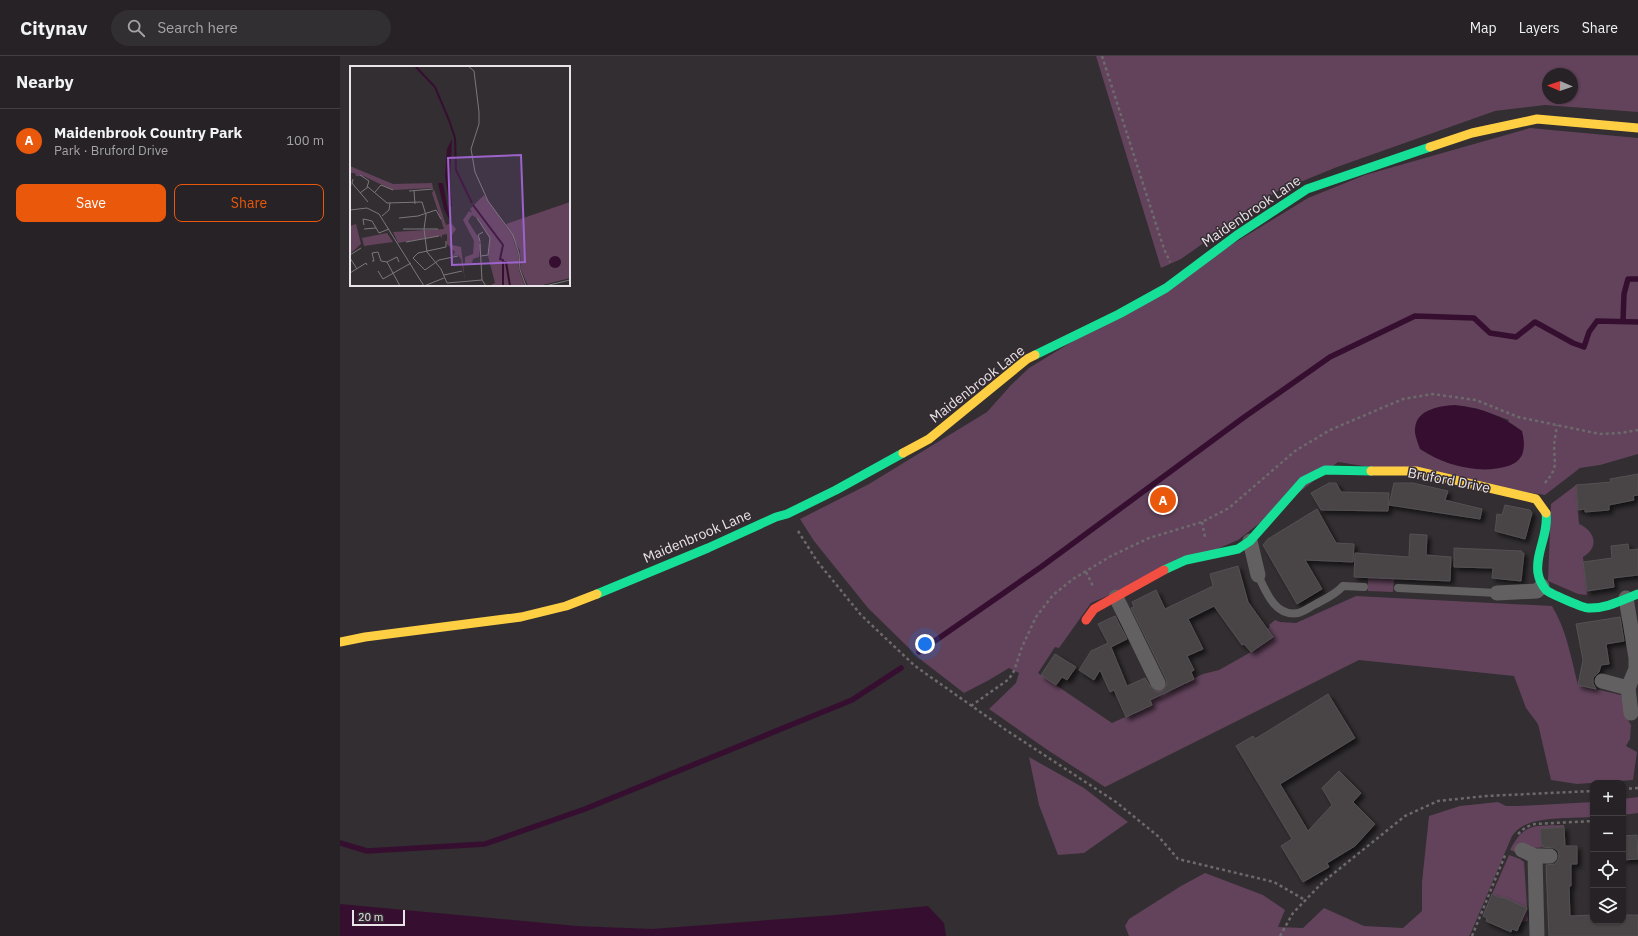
<!DOCTYPE html>
<html lang="en">
<head>
<meta charset="utf-8">
<style>
	body { margin:0; font-family:"IBM Plex Sans",sans-serif; background:#322f32; color:#f1f3f6 }
	.controls { position:absolute; right:12px; bottom:12px; display:grid; overflow:hidden; border-radius:8px; box-shadow:0 1px 3px #0004 }
	.controls button { width:36px; height:36px; display:grid; place-items:center; padding:0; border:0; border-bottom:1px solid #423f42; background:#262225; color:#f1f3f6; font:20px sans-serif }
	.compass { position:absolute; left:1202px; top:12px; width:36px; height:36px; border-radius:50%; background:#262225; box-shadow:0 1px 3px #0004; rotate:272deg }
	.scale { position:absolute; left:12px; bottom:10px; width:53px; box-sizing:border-box; padding-left:4px; border:2px solid #e9e4e7; border-top:0; font-size:11px; line-height:14px; white-space:nowrap; color:#e9e4e7; -webkit-text-stroke:3px #342c32; paint-order:stroke }
	.you { position:absolute; left:585px; top:588px; width:14px; height:14px; margin:-10px; border:3px solid #fff; border-radius:50%; background:#1a73e8; box-shadow:0 0 0 6px #1a73e833 }
	.badge { display:grid; place-items:center; width:26px; height:26px; border-radius:50%; background:#ea580c; color:#fff; font-size:13px; font-weight:700 }
	.pin { position:absolute; translate:-50% -50%; border:2px solid #fff; box-shadow:0 1px 4px #0006 }
	.list { margin:0; padding:0; list-style:none }
	h2 { display:flex; justify-content:space-between; align-items:center; height:52px; margin:0; padding:0 16px; font-size:17px }
	h2 small { font-size:13px; font-weight:400; color:#a4a4a7 }
	.list li { display:grid; grid-template-columns:26px 1fr auto; gap:12px; align-items:center; box-sizing:border-box; height:64px; padding:0 16px; border-top:1px solid #423f42 }
	.list b { display:block; font-size:15px; white-space:nowrap }
	.list p { margin:0; font-size:13px; white-space:nowrap; color:#a4a4a7 }
	.list em { font-size:13px; font-style:normal; color:#a4a4a7 }
	.actions { display:flex; gap:8px; padding:12px 16px }
	.actions a { flex:1; padding:9px 0; border:1px solid #ea580c; border-radius:8px; text-align:center; font-size:14px; color:#ea580c }
	.actions .main { background:#ea580c; color:#fff }
	.icon { flex:none; width:22px; height:22px; fill:none; stroke:currentColor; stroke-width:2; stroke-linecap:round; stroke-linejoin:round }
	.map { position:relative; flex:none; width:1298px; height:880px; overflow:hidden }
	header { display:flex; align-items:center; gap:24px; box-sizing:border-box; height:56px; padding:0 20px; background:#262225; border-bottom:1px solid #423f42 }
	header strong { font-size:19px }
	nav { display:flex; gap:22px; margin-inline-start:auto; font-size:14px }
	.search { width:280px; height:36px; background:#322f32; display:flex; align-items:center; gap:10px; box-sizing:border-box; padding:0 14px; border-radius:22px; color:#a4a4a7; font-size:15px }
	main { display:flex }
	aside { flex:1; background:#262225 }
	.map>svg:first-child { display:block }
	.green { fill:#62435b; fill-rule:evenodd }
	.water { fill:#360f30 }
	.lines { fill:none; stroke-linecap:round; stroke-linejoin:round }
	.stream { stroke:#360f30; stroke-width:5.5 }
	.building { fill:#484447; stroke:#545153; filter:url(#shadow) }
	.path { stroke:#6d6a6c; stroke-width:2.5; stroke-dasharray:3 3; stroke-linecap:butt }
	.lane { stroke:#626061; stroke-width:8 }
	.street { stroke:#626061; stroke-width:15 }
	.fast { stroke:#16e098; stroke-width:9 }
	.slow { stroke:#ffcf43; stroke-width:9 }
	.jam { stroke:#f24e42; stroke-width:9 }
	.labels { text-anchor:middle; stroke-width:3; stroke-linejoin:round; paint-order:stroke }
	.street-label { font-size:14px; fill:#e9e4e7; stroke:#342c32 }
	.inset-river { fill:none; stroke:#360f30; stroke-width:2 }
	.inset-road { fill:none; stroke:#7b777a; stroke-width:1 }
	.view { fill:#9c63cb; fill-opacity:0.15; stroke:#9c63cb; stroke-width:2 }
	.inset-edge { fill:none; stroke:#e9e4e7; stroke-width:2 }
</style>
</head>
<body>
<header>
<strong>Citynav</strong>
<div class="search"><svg class="icon" aria-label="search" viewBox="0 0 24 24"><circle cx="10" cy="10" r="6"/><path d="M15 15l6 6"/></svg>Search here</div>
<nav><a>Map</a><a>Layers</a><a>Share</a></nav>
</header>
<main>
<aside>
<h2>Nearby<small></small></h2>
<ul class="list">
<li><span class="badge">A</span><div><b>Maidenbrook Country Park</b><p>Park · Bruford Drive</p></div><em>100 m</em></li>
</ul>
<div class="actions"><a class="main">Save</a><a>Share</a></div>
</aside>
<div class="map">
<svg width="1298" height="880" viewBox="0 0 1298 880">
	<defs>
		<filter id="shadow"><feDropShadow dx="3.5" dy="3.5" stdDeviation="2" flood-color="#0009"/></filter>
	</defs>
	<rect width="100%" height="100%" fill="#322e31"/>
	<g class="green">
		<path d="M756,0H1298V56L1205,49L1155,55L997,111L936,136L841,203L821,212ZM1208,18H1232V42H1208Z"/>
		<path d="M1190,72L1298,82V398L1260,409L1240,412L1205,439L998,406L898,484L751,547L719,592L715,591L698,617L772,667L812,649L806,637L828,627L831,634L863,618L879,614L911,596L933,581L927,573L930,571L929,569L935,564L940,566L956,567L1016,540L1212,550C1227,575 1231,602 1238,629L1281,639L1286,660L1291,669L1290,683L1286,690L1297,696L1293,724L1237,728L1211,724L1198,668L1186,652L1174,620L1019,604L765,731L709,695L649,653L676,627L679,617L669,612L649,624L624,637L580,603L528,552L474,485L460,463L529,428L647,356L671,329L689,312L968,142L1025,119ZM1135,352L1169,364L1142,413L1120,410L1106,406L1075,376L1077,365L1085,356Z"/>
		<path d="M1236,429L1239,468C1255,475 1260,491 1243,501L1247,539L1238,538L1208,525L1211,448Z"/>
		<path d="M1039,519H1042V522L1054,523L1053,536L1028,535V522L1039,523Z"/>
		<path d="M689,701L744,732L788,766L744,797L718,799L699,749Z"/>
		<path d="M1298,741V757L1283,759V743Z"/>
		<path d="M1158,746L1166,750H1179L1253,746V761C1236,762 1197,761 1183,770C1179,772 1175,776 1172,780L1130,879L1129,880H789L785,870L789,863L841,830L865,817L923,839L945,854L938,871L963,872L984,852L1024,870L1063,872L1082,855V826L1089,760L1120,750Z"/>
		<path d="M1224,769V771L1200,773L1201,789H1212V791L1191,792L1178,797L1170,794C1184,766 1196,770 1224,769Z"/>
		<path d="M1169,799L1180,803L1184,806L1188,865L1181,866L1177,848L1152,838Z"/>
	</g>
	<g class="water">
		<path d="M1115,349C1141,352 1161,359 1182,375C1184,383 1185,391 1182,399C1179,405 1174,408 1168,410C1139,419 1104,409 1080,393C1078,388 1076,382 1075,377C1073,354 1098,350 1115,349Z"/>
		<path d="M0,848L237,870L312,873L495,859L588,850L604,867L606,880H0Z"/>
	</g>
	<g class="lines">
		<g class="stream">
			<path d="M1283,265L1284,238L1288,223H1298"/>
			<path d="M579,596L701,511L903,362L990,301L1075,260L1134,262L1150,277L1176,281L1195,266L1233,287L1244,291L1249,276L1257,265L1298,266"/>
			<path d="M0,787L27,795L145,788L245,753L512,644L561,612"/>
		</g>
	</g>
	<g class="building">
		<path d="M1298,418V439L1293,440L1294,444L1269,449V454L1245,456V453L1238,454L1236,429L1271,426L1270,423Z"/>
		<path d="M989,427H996L1001,436L1049,437L1048,455L981,454L971,437Z"/>
		<path d="M1054,427H1073L1108,435L1105,444L1142,453L1140,463L1049,449Z"/>
		<path d="M1165,449L1190,454L1192,457L1185,483L1155,475L1157,458L1162,459Z"/>
		<path d="M977,453L996,487L1014,488L1013,506L965,504L982,533L957,548L923,489L928,483Z"/>
		<path d="M1070,478L1087,479L1086,499L1111,501L1110,525L1014,521L1015,497L1069,501Z"/>
		<path d="M1288,488L1289,494L1298,493V519L1273,522L1274,531L1247,535L1243,506L1272,502L1271,490Z"/>
		<path d="M1114,492L1182,495L1181,497H1184L1181,525L1152,522L1153,512L1114,511Z"/>
		<path d="M898,510L908,546L933,581L911,596L904,588L902,589L874,550L848,563L863,593L847,600L854,614L851,616L854,623L810,644L812,649L786,661L774,634L770,636L760,614L754,624L739,614L751,595L768,587L758,568L775,560L787,583L771,591L787,630L805,622L813,634L817,636L822,635L827,628L826,623L791,552L794,551L792,546L816,534L825,553L873,530L870,518Z"/>
		<path d="M1280,561L1284,585L1266,588L1269,608L1261,609L1259,616L1253,622V627L1256,633L1238,629L1243,604L1236,568Z"/>
		<path d="M715,598L736,611L727,624L722,621L716,629L701,619Z"/>
		<path d="M988,638L1015,682L940,728L968,775L992,749L982,732L999,715L1021,737L1013,746L1035,768L1015,790L987,807L989,811L963,826L941,790L952,783L896,690L913,680L915,683Z"/>
		<path d="M1224,771L1225,790H1237V808H1231V830H1229L1230,860L1253,859V865H1283V859H1298V880H1209L1206,809L1215,808L1218,804L1219,800L1218,795L1214,792L1203,791V789H1201L1200,773Z"/>
		<path d="M1297,779L1298,803L1283,804V780Z"/>
		<path d="M1152,838L1161,842L1162,841L1187,852L1177,875L1172,873L1171,876L1146,865L1147,862L1143,860Z"/>
	</g>
	<g class="lines">
		<g class="path">
			<path d="M762,0L824,193L830,206"/>
			<path d="M1205,427L1212,418L1215,409L1214,389L1217,369"/>
			<path d="M862,466L865,481"/>
			<path d="M458,475L477,505L521,559L575,610L666,674L776,746L819,781L838,803L934,826L965,844"/>
			<path d="M746,516L754,532"/>
			<path d="M631,650L669,623L674,615L682,591L696,561L713,539L733,523L771,500L809,482L862,466L889,452L955,395L990,374L1063,343L1092,338L1136,344L1178,361L1260,378L1280,377L1298,374"/>
			<path d="M1283,733L1298,732"/>
			<path d="M1178,778L1186,771L1195,768L1253,765"/>
			<path d="M940,880L953,857L983,826L1065,760L1098,745L1146,740L1253,735"/>
			<path d="M1132,880L1166,797"/>
		</g>
		<g class="lane">
			<path d="M918,519C926,536 935,561 958,557C963,556 970,551 974,549C985,543 995,539 1003,530L1024,531"/>
			<path d="M1058,532L1157,537"/>
		</g>
		<g class="street">
			<path d="M910,485L918,519"/>
			<path d="M1157,537L1197,535L1202,530"/>
			<path d="M776,541L818,627"/>
			<path d="M1286,542L1296,602V613L1288,632L1291,657"/>
			<path d="M1262,625L1288,632"/>
			<path d="M1182,794L1195,800H1210"/>
			<path d="M1195,800L1197,880"/>
		</g>
		<g class="fast">
			<path d="M695,299L779,258L826,232L897,179L967,133L1090,91"/>
			<path d="M1206,457C1209,478 1195,497 1198,517C1199,524 1202,529 1206,534C1209,537 1243,552 1248,552C1266,553 1282,544 1298,538"/>
			<path d="M824,514L846,504L898,493L910,485L963,425L985,414L1031,415"/>
			<path d="M257,538L368,492L436,461L447,458L496,434L563,397"/>
		</g>
		<g class="slow">
			<path d="M1090,91L1132,77L1197,63L1298,72"/>
			<path d="M563,397L589,383L687,303L695,299"/>
			<path d="M1031,415H1076L1196,443L1206,457"/>
			<path d="M0,586L25,581L181,561L226,550L257,538"/>
		</g>
		<path class="jam" d="M746,564L754,553L824,514"/>
	</g>
	<g class="labels">
		<g class="street-label">
			<text transform="translate(911 155) rotate(-34)" y="5">Maidenbrook Lane</text>
			<text transform="translate(637 328) rotate(-38)" y="5">Maidenbrook Lane</text>
			<text transform="translate(1109 424) rotate(11)" y="5">Bruford Drive</text>
			<text transform="translate(357 480) rotate(-23)" y="5">Maidenbrook Lane</text>
		</g>
	</g>
	<g transform="translate(10 10)">
		<rect width="220" height="220" fill="#322e31"/>
		<path d="M0,100L43,118L82,117L83,122L43,124L13,110H6L5,107H0L2,120L0,118ZM84,123L96,159L101,157L106,163L102,169V179L111,181L115,214L111,193L108,189L103,190L105,186L97,178V168L92,169V172L90,170L48,177L43,166L94,163L82,127ZM134,129L162,169L168,188L169,204L175,220H139L145,217L138,190L140,172L128,153L122,149L118,155L131,176L129,191L123,193L122,197L115,198V191L123,188L124,175L113,154L119,145L122,147L120,143ZM220,136V212L189,220H178L171,204L170,185L156,158ZM208,191L211,197L208,201L200,200L203,192ZM6,158L11,178L0,188V160ZM37,167L43,176L14,180L12,172Z" fill="#62435b" fill-rule="evenodd"/>
		<path d="M102,73L100,118L102,140L100,142L95,110L97,83ZM88,117H93L100,155L94,143ZM199 196a6 6 0 1 1 12 0a6 6 0 1 1-12 0Z" fill="#360f30"/>
		<path class="inset-river" d="M66,1L85,21L99,54L105,72L106,104L122,137M123,139L153,179L150,193L153,194V220M153,196H156L160,220"/>
		<path class="inset-road" d="M118,0L124,5L129,46V58L121,83L125,106L138,135L163,169L169,188L170,204L176,220M10,109L19,115L17,121M3,113L2,117L18,136M59,125L83,123M64,125L65,138M25,126L31,119L43,124M10,127L18,121L37,137L72,136L76,149L74,163L77,186L91,203L97,217L132,214L136,220M0,144L17,142L29,148L74,220M32,150L39,144L40,137M49,152L68,150L86,144L91,153M127,152L140,172L138,189L131,190M14,159L13,153L18,154L22,155L29,167L39,163M14,163L26,162M53,163H88M96,175V181L68,187L63,192L75,204L89,194L108,190M130,175L128,169L133,166M56,176L89,170M130,178L132,214M0,189L11,182M0,192L7,203M22,195H24L22,187L28,186L31,195L37,196L50,220M37,196L47,191L49,196M28,205L33,213L61,197M0,207L16,197L17,199M94,209L112,205M74,220L94,212M195,220L220,214"/>
		<path class="view" d="M171,89L175,196L102,199L98,92Z"/>
		<rect width="220" height="220" class="inset-edge"/>
	</g>
</svg>
<div class="controls">
<button>+</button>
<button>−</button>
<button><svg class="icon" aria-label="locate" viewBox="0 0 24 24"><circle cx="12" cy="12" r="6"/><path d="M12 2v4M12 18v4M2 12h4M18 12h4"/></svg></button>
<button><svg class="icon" aria-label="layers" viewBox="0 0 24 24"><path d="M12 4l9 5-9 5-9-5zM3 14l9 5 9-5"/></svg></button>
</div>
<svg class="compass" viewBox="-18 -18 36 36"><path d="M0-13l5 13h-10z" fill="#e53935"/><path d="M0 13l5-13h-10z" fill="#a4a4a7"/></svg>
<div class="scale">20 m</div>
<div class="you"></div>
<div class="pin badge" style="left:823px;top:444px">A</div>
</div>
</main>
</body>
</html>
